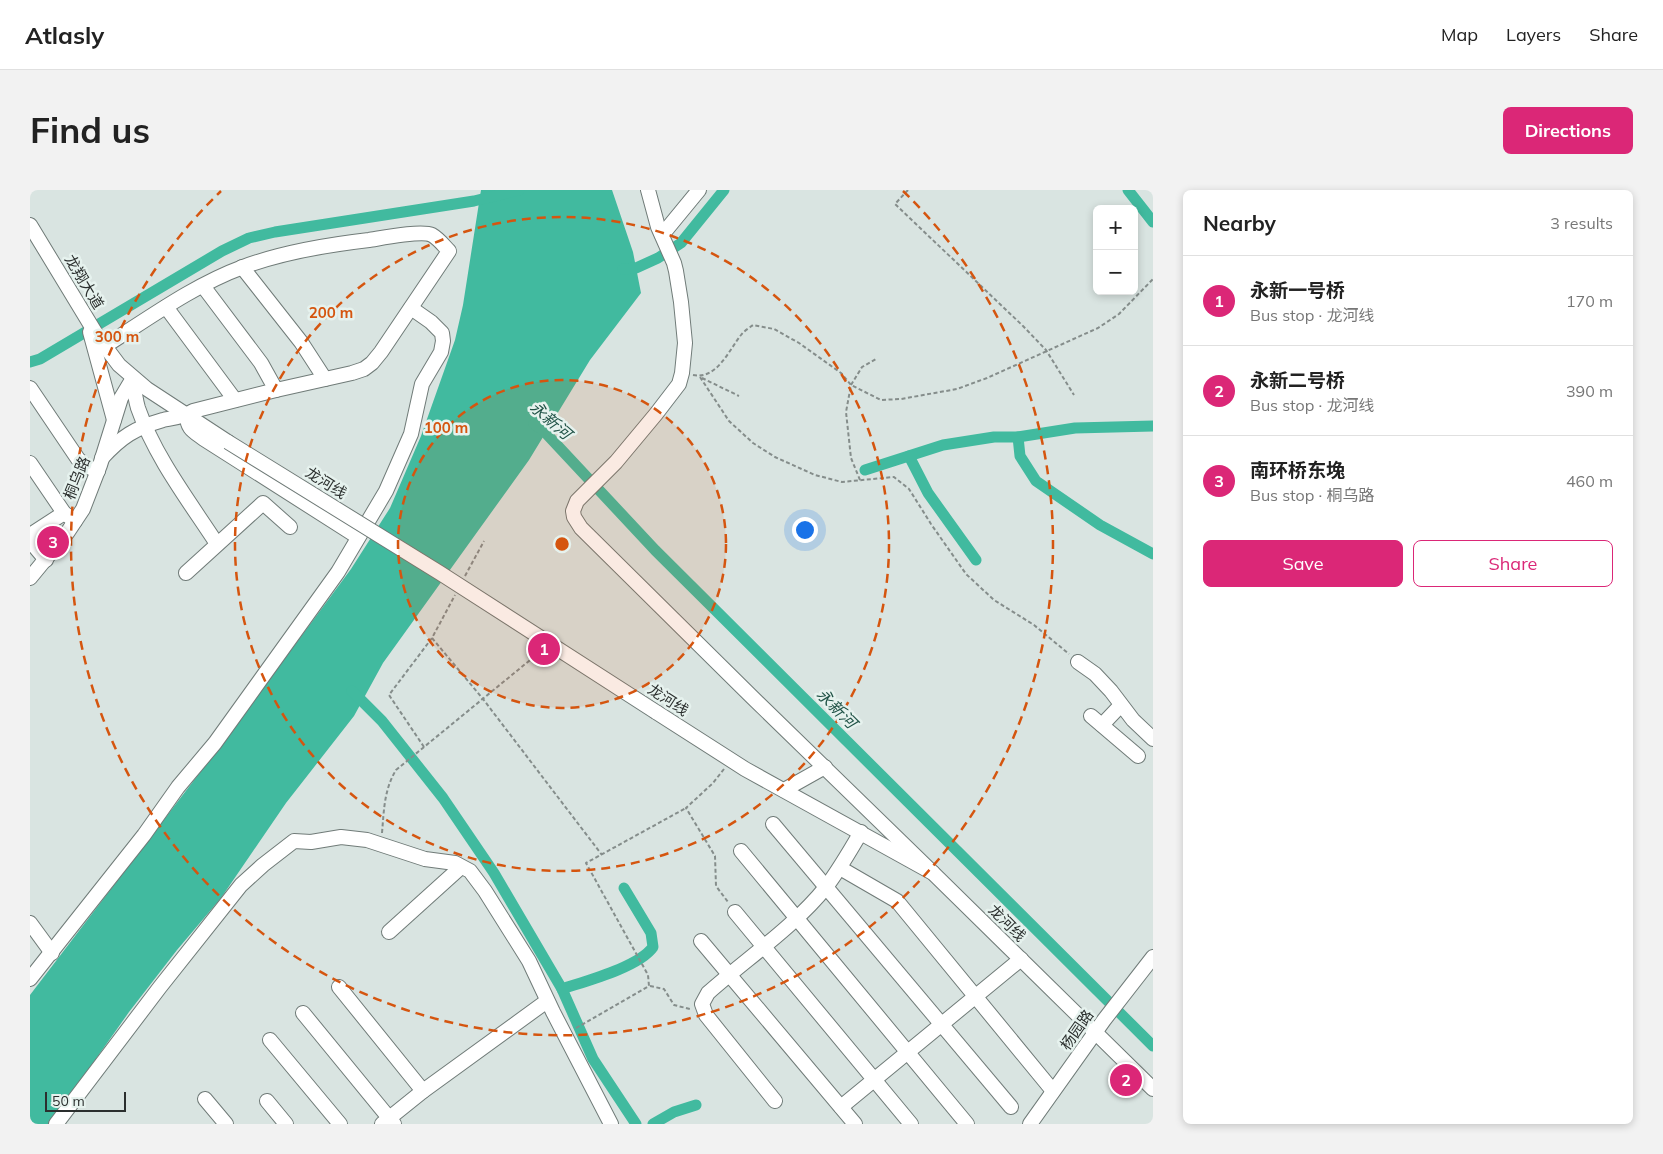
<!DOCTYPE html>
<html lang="en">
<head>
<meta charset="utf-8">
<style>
	body { margin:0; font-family:Mulish,"Noto Sans SC",sans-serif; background:#f2f2f2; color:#222 }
	.controls { position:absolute; right:15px; top:15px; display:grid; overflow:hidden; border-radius:8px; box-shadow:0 2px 8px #0003 }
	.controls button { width:45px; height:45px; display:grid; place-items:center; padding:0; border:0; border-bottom:1px solid #e0e0e0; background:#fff; color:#222; font:25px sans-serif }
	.scale { position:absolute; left:15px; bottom:12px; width:81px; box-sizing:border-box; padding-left:5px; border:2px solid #2b2f2e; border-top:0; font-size:14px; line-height:18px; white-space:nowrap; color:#2b2f2e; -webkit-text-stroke:4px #e6f2ee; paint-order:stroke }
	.you { position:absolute; left:774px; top:339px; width:18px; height:18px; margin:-12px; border:4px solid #fff; border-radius:50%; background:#1a73e8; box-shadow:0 0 0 8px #1a73e833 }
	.badge { display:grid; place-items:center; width:32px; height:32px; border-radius:50%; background:#db2777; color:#fff; font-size:16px; font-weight:700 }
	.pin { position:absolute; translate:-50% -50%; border:2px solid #fff; box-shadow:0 1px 5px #0006 }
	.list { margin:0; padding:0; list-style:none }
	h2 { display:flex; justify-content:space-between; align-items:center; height:65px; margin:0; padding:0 20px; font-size:21px }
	h2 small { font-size:16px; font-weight:400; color:#767676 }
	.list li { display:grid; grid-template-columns:32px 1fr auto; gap:15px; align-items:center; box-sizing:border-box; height:90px; padding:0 20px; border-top:1px solid #e0e0e0 }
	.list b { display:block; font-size:19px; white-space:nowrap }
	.list p { margin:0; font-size:16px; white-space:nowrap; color:#767676 }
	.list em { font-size:16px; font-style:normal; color:#767676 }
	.actions { display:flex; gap:10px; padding:15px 20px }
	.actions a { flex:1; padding:11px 0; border:1px solid #db2777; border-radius:8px; text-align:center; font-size:18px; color:#db2777 }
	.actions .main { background:#db2777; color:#fff }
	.map { position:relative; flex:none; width:1123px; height:934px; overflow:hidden; border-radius:8px }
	header { display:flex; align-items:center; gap:30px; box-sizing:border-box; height:70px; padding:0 25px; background:#fff; border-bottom:1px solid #e0e0e0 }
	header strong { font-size:24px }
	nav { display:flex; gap:28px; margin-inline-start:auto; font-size:18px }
	.intro { display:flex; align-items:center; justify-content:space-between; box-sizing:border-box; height:120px; padding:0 30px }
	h1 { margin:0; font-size:35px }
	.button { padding:12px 22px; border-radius:8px; background:#db2777; color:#fff; font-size:18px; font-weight:700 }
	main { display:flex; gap:30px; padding:0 30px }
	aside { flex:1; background:#fff; border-radius:8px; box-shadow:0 2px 8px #0003 }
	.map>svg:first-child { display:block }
	.water { fill:#41ba9f }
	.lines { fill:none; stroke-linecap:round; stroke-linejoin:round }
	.canal { stroke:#41ba9f; stroke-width:11 }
	.minor-casing { stroke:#707b78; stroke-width:16 }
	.path { stroke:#858d8b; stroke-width:2; stroke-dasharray:4 2.5; stroke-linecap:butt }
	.minor { stroke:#fff; stroke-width:14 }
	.minor-bridge-casing { stroke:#707b78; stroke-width:16; stroke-linecap:butt }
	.minor-bridge { stroke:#fff; stroke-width:14 }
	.ring { fill:none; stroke:#d5550f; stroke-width:2.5; stroke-dasharray:9 6 }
	.labels { text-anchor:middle; stroke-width:5; stroke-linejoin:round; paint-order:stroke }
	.street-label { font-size:15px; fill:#2b2f2e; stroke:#e6f2ee }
	.water-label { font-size:16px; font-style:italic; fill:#215347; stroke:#e6f2ee }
	.centre { fill:#d5550f; stroke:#e6f2ee; stroke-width:2.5 }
	.ring-label { font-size:15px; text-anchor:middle; font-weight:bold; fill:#d5550f; stroke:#e6f2ee; stroke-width:5; stroke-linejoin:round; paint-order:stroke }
</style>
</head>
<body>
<header>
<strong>Atlasly</strong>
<nav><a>Map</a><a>Layers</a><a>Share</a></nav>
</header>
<div class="intro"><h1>Find us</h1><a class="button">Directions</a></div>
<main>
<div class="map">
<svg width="1123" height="934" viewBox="0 0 1123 934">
	<rect width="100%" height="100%" fill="#d9e4e1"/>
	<path class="water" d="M451,0H582L603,62L611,103L560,170L499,270L353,473L324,526L256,613L191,708L147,760L99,822L20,934H0V805L181,568L321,379L360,318L391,246L425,150L433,115Z"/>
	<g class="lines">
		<g class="canal">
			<path d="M1098,0L1123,32"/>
			<path d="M593,79L606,78L628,68L651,53L694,0"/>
			<path d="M0,172L10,169L192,61L219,48L245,42L444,11L489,0"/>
			<path d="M504,234L512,239L625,360L1123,856"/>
			<path d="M988,247L990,266L1006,291L1070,335L1123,364"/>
			<path d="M879,266L898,303L946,370"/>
			<path d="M835,280L913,255L964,247H988L1045,238L1123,236"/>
			<path d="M322,501L352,531L413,608L464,683L532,799L563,869L606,934"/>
			<path d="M532,799C556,791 609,777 623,757L621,743L594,698"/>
			<path d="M623,934L644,922L666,915"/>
		</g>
		<g class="minor-casing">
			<g id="minor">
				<path d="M618,0L628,37L644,73L646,81L651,112L655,153L652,183L649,194L626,224L586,272L547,311L543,321L544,327L551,338L722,507L903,683"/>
				<path d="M0,35L68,147L89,175L117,199L198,252"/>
				<path d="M632,45L669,0"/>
				<path d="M212,77L271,152L295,189"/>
				<path d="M173,96L231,173L246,200"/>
				<path d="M136,117L205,210"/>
				<path d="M60,142L84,230"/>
				<path d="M103,188C104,198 105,208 108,218C125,267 159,311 187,354"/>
				<path d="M0,198L48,269L56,276L68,281"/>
				<path d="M157,225C157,239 163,241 174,249L328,347"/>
				<path d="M72,268C91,247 105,238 133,230C143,228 154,227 163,221L246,200L322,183L334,179L342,173L351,162L419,61C414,56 409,49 402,45C392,40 352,48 339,50C296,55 253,62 213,77C164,95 119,128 75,156"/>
				<path d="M0,273L34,323L45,331"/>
				<path d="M0,345L34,323"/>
				<path d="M0,351L16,370"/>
				<path d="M156,383L233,313L260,337"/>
				<path d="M0,388L37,343L53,319L70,275L91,208L103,188"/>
				<path d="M1048,472L1065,484L1081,501L1103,530L1123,549"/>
				<path d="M626,522L715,579L903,683L1123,899"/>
				<path d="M1061,526L1108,566"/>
				<path d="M1072,535L1091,515"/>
				<path d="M754,600L795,577"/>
				<path d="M743,634L981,917"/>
				<path d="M711,661L937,934"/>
				<path d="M810,678L867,711L1023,901"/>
				<path d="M705,722L881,934"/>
				<path d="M0,733L22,763"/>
				<path d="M359,742L431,677"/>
				<path d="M671,751L825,934"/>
				<path d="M0,789L114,645L148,597L185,553L231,489L308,382L356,301L381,244L392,194L411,162L413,151L412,143L401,132L381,118"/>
				<path d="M309,797L393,901"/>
				<path d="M273,823L364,934"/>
				<path d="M240,850L310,934"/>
				<path d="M175,909L196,934"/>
				<path d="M237,911L256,934"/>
				<path d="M745,911L676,825L672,814L678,803C716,769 764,737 796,697C809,680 820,661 831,642"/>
				<path d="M811,917L991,769"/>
				<path d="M26,934L130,797L211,695L233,675L264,651L281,652L311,647L337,650L395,669L425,673L440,681L455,701L499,771L523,822L581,934"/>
				<path d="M352,934L393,901L517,811"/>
				<path d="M1000,934L1074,830L1123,767"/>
			</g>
		</g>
		<g class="path">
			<path d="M878,0L865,14L993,136L1016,160L1044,205"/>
			<path d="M663,185C687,190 699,160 711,145C714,141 719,138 723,135L744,139L769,153L811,183L821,195L851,210L871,209L927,199L957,188L1068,138L1089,124L1123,89"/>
			<path d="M670,187L699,231L723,253L745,267L785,285L812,292L864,287L879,299L901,334L936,384L964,410L1004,435L1039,464"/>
			<path d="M672,188L709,206"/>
			<path d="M830,290L821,268L816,222L821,195L832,177L846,169"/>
			<path d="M435,386L454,351"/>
			<path d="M402,448L453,509L572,665"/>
			<path d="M394,557L359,505L402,448L425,405"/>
			<path d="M694,579L683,593L656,618L685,666L686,696L698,712"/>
			<path d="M352,643C354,620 354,600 366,580L505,466"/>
			<path d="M620,796L634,799L644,815L660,819"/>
			<path d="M546,838L619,796L618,785L556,673L656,618"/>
		</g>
		<use href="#minor" class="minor"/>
		<g class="minor-bridge-casing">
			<path id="minor-bridge" d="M198,252L410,383L626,522"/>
		</g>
		<use href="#minor-bridge" class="minor-bridge"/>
	</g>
	<circle cx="532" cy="354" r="164" fill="#d5550f" fill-opacity=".12"/>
	<g class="ring">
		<circle cx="532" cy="354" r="164"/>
		<circle cx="532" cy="354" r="327"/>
		<path d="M873 1A491 491 0 1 1 191 1"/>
	</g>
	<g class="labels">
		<g class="street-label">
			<text transform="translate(54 92) rotate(59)" y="5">龙翔大道</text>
			<text transform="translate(47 288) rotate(-68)" y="5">桐乌路</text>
			<text transform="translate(296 293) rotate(32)" y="5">龙河线</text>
			<text transform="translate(638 510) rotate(33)" y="5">龙河线</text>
			<text transform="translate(977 733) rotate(45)" y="5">龙河线</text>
			<text transform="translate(1047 840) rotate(-55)" y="5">杨园路</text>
		</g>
		<g class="water-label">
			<text transform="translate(521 230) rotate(41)" y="6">永新河</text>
			<text transform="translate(807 518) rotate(45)" y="6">永新河</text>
		</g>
	</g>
	<circle cx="532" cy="354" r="8" class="centre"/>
	<g class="ring-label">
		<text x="301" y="128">200 m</text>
		<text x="87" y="152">300 m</text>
		<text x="416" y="243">100 m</text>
	</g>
</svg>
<div class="controls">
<button>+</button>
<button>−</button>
</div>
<div class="scale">50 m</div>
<div class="you"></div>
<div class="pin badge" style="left:514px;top:459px">1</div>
<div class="pin badge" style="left:1096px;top:890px">2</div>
<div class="pin badge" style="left:23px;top:352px">3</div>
</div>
<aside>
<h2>Nearby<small>3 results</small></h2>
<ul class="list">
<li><span class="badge">1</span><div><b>永新一号桥</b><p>Bus stop · 龙河线</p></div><em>170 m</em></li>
<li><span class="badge">2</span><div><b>永新二号桥</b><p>Bus stop · 龙河线</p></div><em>390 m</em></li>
<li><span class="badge">3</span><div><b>南环桥东堍</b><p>Bus stop · 桐乌路</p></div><em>460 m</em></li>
</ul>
<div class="actions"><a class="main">Save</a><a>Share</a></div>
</aside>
</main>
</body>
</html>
